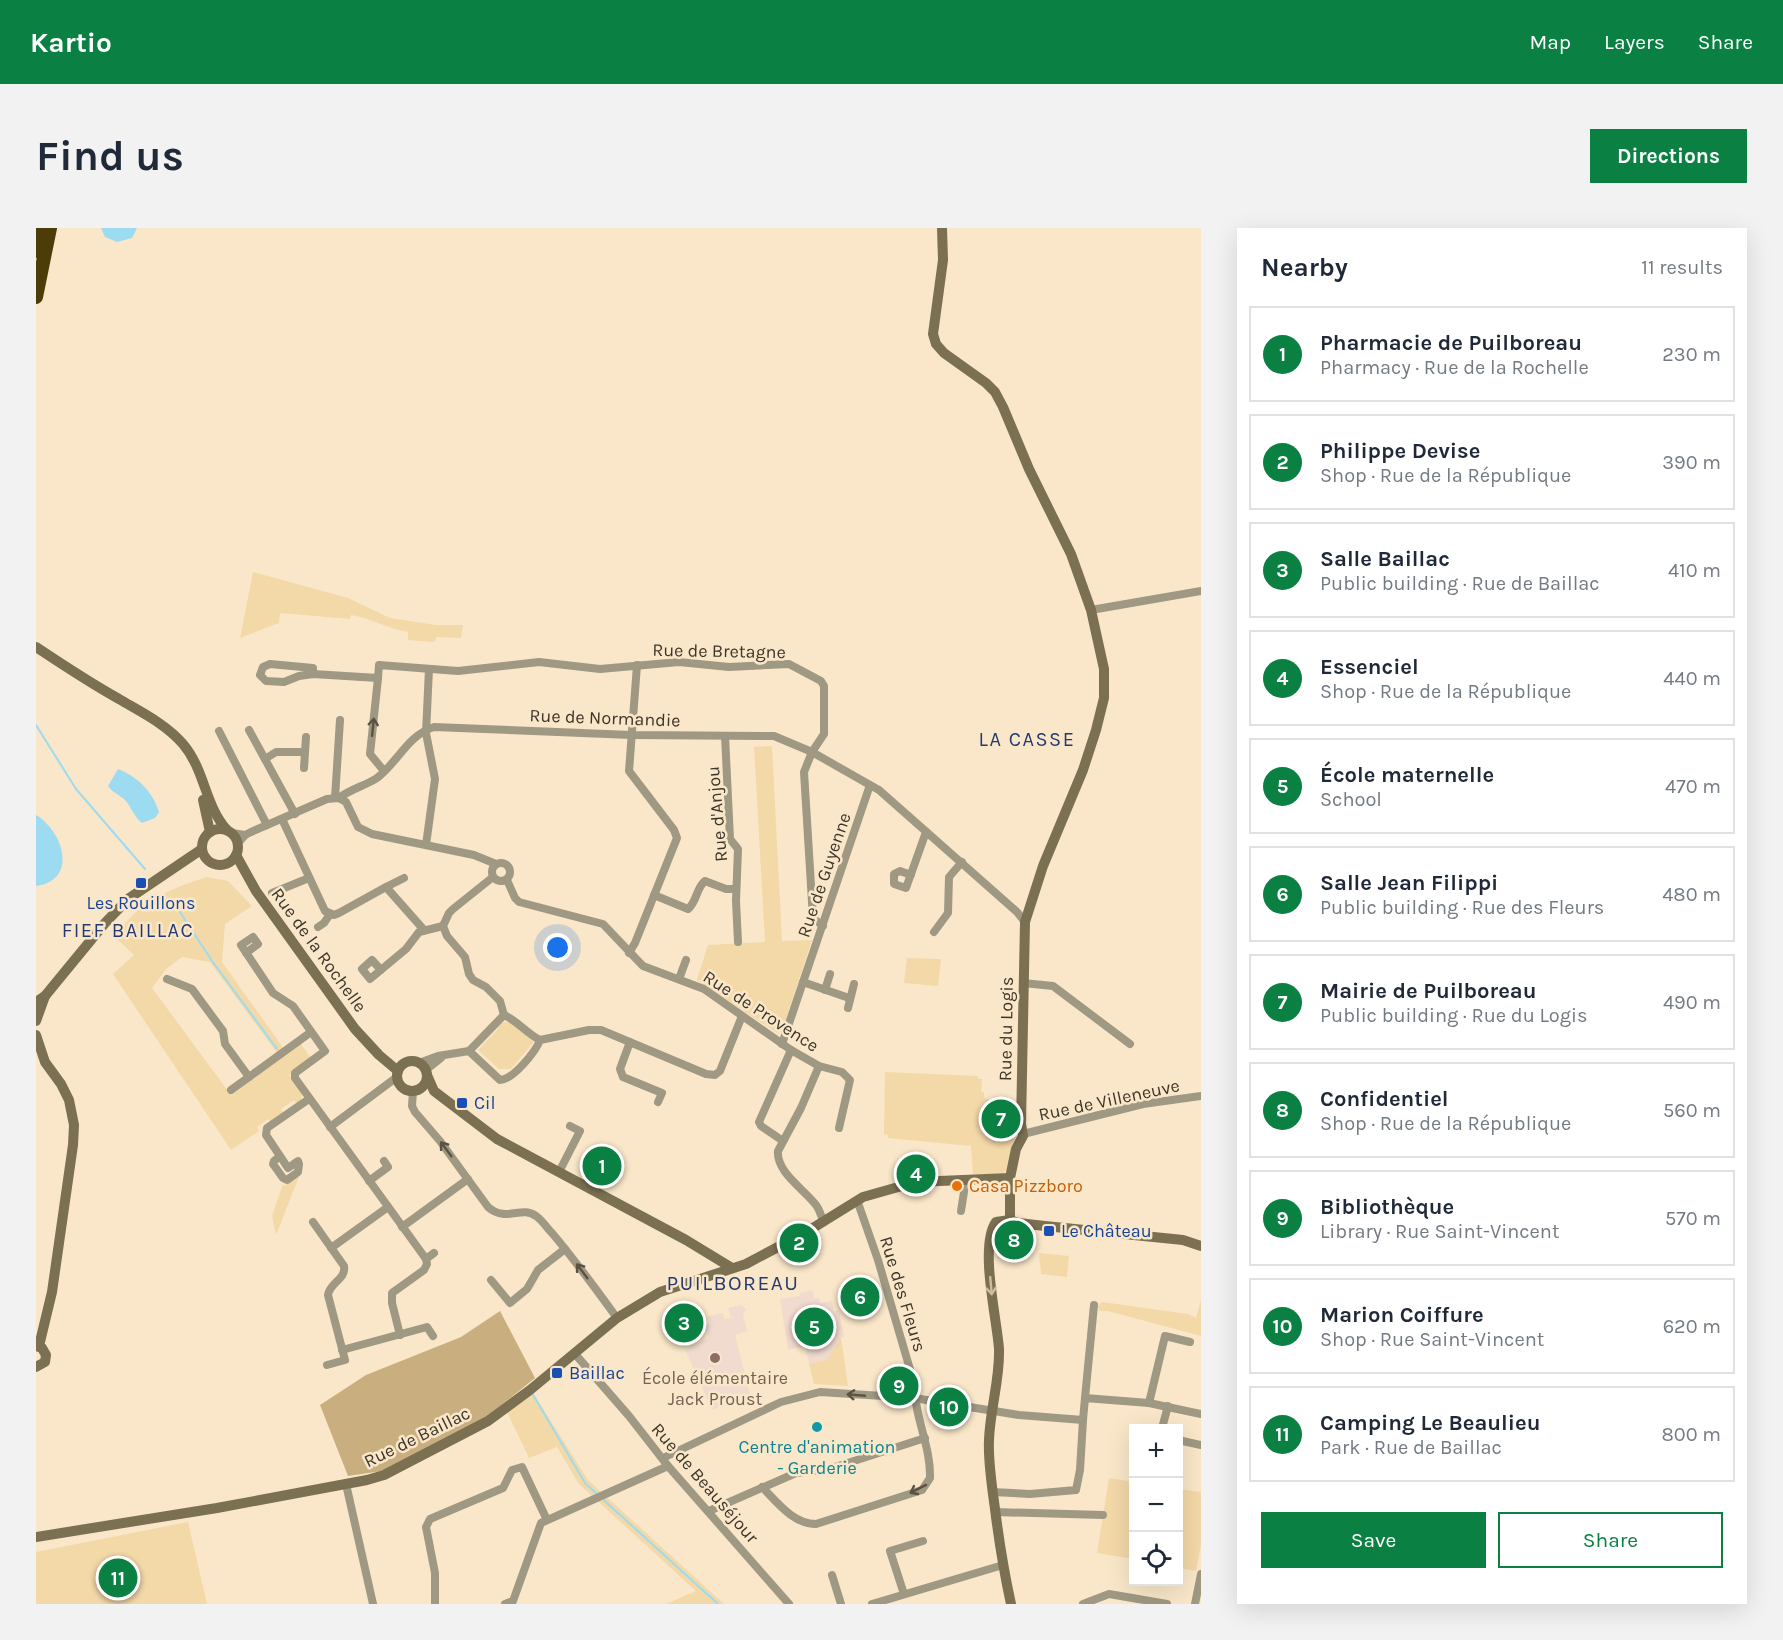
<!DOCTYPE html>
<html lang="en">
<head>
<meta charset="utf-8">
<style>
	body { margin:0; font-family:Karla,sans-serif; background:#f2f2f3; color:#1f2937 }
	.controls { position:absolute; right:18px; bottom:18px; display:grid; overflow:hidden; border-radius:0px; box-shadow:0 6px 24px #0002 }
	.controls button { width:54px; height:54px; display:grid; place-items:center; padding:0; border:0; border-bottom:2px solid #e0e1e3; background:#fff; color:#1f2937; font:30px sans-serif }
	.you { position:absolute; left:522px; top:720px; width:21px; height:21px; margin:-15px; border:4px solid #fff; border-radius:50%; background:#1a73e8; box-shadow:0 0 0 9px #1a73e833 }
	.badge { display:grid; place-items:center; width:39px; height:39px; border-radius:50%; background:#0b8043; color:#fff; font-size:20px; font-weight:700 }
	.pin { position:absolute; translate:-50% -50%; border:3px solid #fff; box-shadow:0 2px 6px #0006 }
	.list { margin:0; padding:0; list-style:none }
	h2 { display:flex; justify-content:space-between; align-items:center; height:78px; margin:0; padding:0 24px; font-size:26px }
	h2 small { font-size:20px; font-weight:400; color:#747a83 }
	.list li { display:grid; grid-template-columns:39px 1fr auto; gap:18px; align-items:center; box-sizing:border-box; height:96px; margin:0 12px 12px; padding:0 12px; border:2px solid #e0e1e3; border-radius:0px }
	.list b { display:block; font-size:22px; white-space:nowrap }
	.list p { margin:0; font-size:20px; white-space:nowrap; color:#747a83 }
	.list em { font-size:20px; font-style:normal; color:#747a83 }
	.actions { display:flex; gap:12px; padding:18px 24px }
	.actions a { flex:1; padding:14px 0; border:2px solid #0b8043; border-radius:0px; text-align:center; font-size:21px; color:#0b8043 }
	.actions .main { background:#0b8043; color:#fff }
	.icon { flex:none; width:33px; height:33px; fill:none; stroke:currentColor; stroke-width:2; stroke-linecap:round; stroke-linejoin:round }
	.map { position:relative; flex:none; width:1165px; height:1376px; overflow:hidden; border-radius:0px }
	header { display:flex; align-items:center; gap:36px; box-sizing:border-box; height:84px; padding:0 30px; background:#0b8043; color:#fff }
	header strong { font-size:28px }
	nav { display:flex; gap:33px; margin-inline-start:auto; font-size:21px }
	.intro { display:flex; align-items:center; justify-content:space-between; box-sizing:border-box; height:144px; padding:0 36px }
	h1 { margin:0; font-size:42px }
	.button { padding:15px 27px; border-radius:0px; background:#0b8043; color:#fff; font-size:21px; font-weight:700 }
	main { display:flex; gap:36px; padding:0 36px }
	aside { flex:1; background:#fff; border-radius:0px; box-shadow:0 6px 24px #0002 }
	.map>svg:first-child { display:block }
	.education { fill:#f1dbce }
	.green { fill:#f3d8a8 }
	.forest { fill:#c9ae80 }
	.water { fill:#9ddbf1 }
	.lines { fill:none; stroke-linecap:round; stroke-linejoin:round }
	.stream { stroke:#9ddbf1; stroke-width:2 }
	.street { stroke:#9f9883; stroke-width:8 }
	.secondary { stroke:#7b7051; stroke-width:10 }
	.highway { stroke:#4c3d08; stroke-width:14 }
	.oneway { stroke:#5a5344 }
	.oneway2 { stroke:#cebd9f }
	.transit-dot { fill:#1a4fb4; stroke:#fae7c9; stroke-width:2 }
	.food-dot { fill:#e8710a; stroke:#fae7c9; stroke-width:2 }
	.education-dot { fill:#8d6e63; stroke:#fae7c9; stroke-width:2 }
	.culture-dot { fill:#0f9aa8; stroke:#fae7c9; stroke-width:2 }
	.labels { text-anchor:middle; stroke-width:5; stroke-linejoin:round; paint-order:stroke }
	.street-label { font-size:18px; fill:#3c3529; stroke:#fae7c9 }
	.transit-label { font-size:18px; fill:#164399; stroke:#fae7c9; text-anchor:start }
	.food-label { font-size:18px; fill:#c56008; stroke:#fae7c9; text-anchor:start }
	.education-label { font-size:18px; fill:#785e54; stroke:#fae7c9 }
	.culture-label { font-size:18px; fill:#0d838f; stroke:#fae7c9 }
	.neighbourhood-label { font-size:20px; letter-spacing:1.5px; fill:#243971; stroke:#fae7c9 }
	.quarter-label { font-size:21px; letter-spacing:1.5px; fill:#243971; stroke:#fae7c9 }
</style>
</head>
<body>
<header>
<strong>Kartio</strong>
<nav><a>Map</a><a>Layers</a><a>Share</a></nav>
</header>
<div class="intro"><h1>Find us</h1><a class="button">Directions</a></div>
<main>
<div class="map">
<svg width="1165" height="1376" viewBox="0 0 1165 1376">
	<rect width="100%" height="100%" fill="#fae7c9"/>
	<g class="education">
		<path d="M777,1062L778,1070H783L784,1075L796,1073L798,1083L803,1082L808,1109L803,1110V1113L791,1132L773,1136L769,1118L752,1122L744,1071L764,1068V1065Z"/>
		<path d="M705,1077L710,1081L707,1086L711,1103L699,1107L714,1166L676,1182L649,1121L673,1110L668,1097L674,1095L672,1088L687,1085L688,1091L695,1090L692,1080Z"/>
	</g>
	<g class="green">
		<path d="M217,344L312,370L354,390L400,397H427L425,410L400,409L399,414L372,412V404C352,401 335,390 315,387L314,391L244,385L243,395L204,410Z"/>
		<path d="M736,518L746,713L776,712L746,803L741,805L661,752L672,717L729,714L718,519Z"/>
		<path d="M171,649L192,653L216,678L189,696L186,734L248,821L242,826L174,734L146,729L130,741L116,760L195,867L264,815L275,830L253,847L266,865L265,872L261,876L258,872L245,881L248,885L235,895L232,891L221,899L223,903L195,922L77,746L98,727L79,709C103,673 131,662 171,649Z"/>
		<path d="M871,730L905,731L902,758L868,755Z"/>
		<path d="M467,794C480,793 489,806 498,814L475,841H463L442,822L462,801L461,798Z"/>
		<path d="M849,844L942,848V851H946L945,864H948V870L964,875V885H956V882H948L947,889L950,890V897L973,899V904H979C979,916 977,937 967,946H937L935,918L852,910V907L848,906Z"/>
		<path d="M264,946L240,1007L236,988L247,956L248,958Z"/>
		<path d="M1003,1025L1033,1028L1031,1049L1005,1046Z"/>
		<path d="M1165,1072V1108L1072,1083H1063V1080H1060L1066,1074L1152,1086L1160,1090Z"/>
		<path d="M803,1110H805L812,1158L778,1156L773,1136L791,1132L803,1113Z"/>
		<path d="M497,1165L552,1252L688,1376H630L660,1363L543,1256L521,1219L493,1230L471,1184Z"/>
		<path d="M1073,1250L1097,1254V1331L1061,1325Z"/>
		<path d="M1142,1261L1165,1264V1317L1160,1343L1143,1340Z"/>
		<path d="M152,1294L171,1376H0V1324Z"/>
	</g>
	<path class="forest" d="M464,1083L499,1150L448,1191L346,1243L312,1248L284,1177L330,1147L425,1109Z"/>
	<g class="water">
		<path d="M65,0H101L96,10L81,14L69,9Z"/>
		<path d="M82,541C102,549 117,564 123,584L119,590L106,595C98,589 95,578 88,571C82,566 76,564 72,558Z"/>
		<path d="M0,587C27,603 43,652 0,658Z"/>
	</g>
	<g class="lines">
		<g class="stream">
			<path d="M0,497L40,561L109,641"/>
			<path d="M136,672L176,733L241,821"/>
			<path d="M496,1165L549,1255L682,1376"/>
		</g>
		<g class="street">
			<path d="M1055,382L1165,363"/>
			<path d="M277,446V440L234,436L227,439L224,447L230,453L248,454L263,448L277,446L342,450L343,437L422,443L503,434L564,441L643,434L693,439L753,436L785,453L788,458V506L776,524L768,544L777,690L787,698"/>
			<path d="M342,450L334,526L348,543"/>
			<path d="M213,502L259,586"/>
			<path d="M183,503L231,597"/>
			<path d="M689,508L694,611L702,621L700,673L702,714"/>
			<path d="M269,524L270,509"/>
			<path d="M229,531L240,524H269L268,540"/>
			<path d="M299,570L304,492"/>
			<path d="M303,570C314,561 329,558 341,550C362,534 372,507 398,499L595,507L738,508L776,524L834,557"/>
			<path d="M246,591L289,683L298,687L303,685L350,659L388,702"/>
			<path d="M196,605L209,607"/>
			<path d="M202,615L209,607L215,604L291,571L303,570L310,574L322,599L336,606L438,627L460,636"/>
			<path d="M390,617L399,551L390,505L393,441"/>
			<circle cx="465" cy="644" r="9"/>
			<path d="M875,647L864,643L858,646V656L870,660L890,604"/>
			<path d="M457,649L417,681L413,685L407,698L411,708L429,729L433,746L437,752L450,759L464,773L468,787"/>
			<path d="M471,652L479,670L483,674L567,696L607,738L668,761L755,822L783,838L765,880L742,923C740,944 768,961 780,977C784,982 785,989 788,994"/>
			<path d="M350,659L368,650"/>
			<path d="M236,665L273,650"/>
			<path d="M618,667L652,681C661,674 660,660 669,653L690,661H700"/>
			<path d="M282,699L288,695L294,686"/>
			<path d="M898,704L912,685L913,649L926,634"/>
			<path d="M210,725L222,716L217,709L205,717L237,765L257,778L289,823L259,845V850L390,1031L398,1025"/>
			<path d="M593,725L599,715L641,610L638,602L593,543L601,437"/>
			<path d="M345,742L336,732L326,741L334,751L370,721L383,704L407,698"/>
			<path d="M131,751L156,761L187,803L189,816L213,849"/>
			<path d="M643,751L650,732"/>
			<path d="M767,754L813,770"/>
			<path d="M987,755L1017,758L1094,816"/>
			<path d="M789,762L794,746"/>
			<path d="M812,780L818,756"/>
			<path d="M594,814L584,841L587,849L626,865L622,874"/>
			<path d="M746,816L834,557L843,562L981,684L989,694"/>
			<path d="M433,823L468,787C482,793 491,806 504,812"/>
			<path d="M383,835L402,828L433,823L464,852C477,852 500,823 504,812L553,802H565L670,846L679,847L684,843L706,788"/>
			<path d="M783,838L806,844L814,852L803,900"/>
			<path d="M390,842L405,830"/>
			<path d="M195,862L275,804"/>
			<path d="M377,863L376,878L379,884L404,913L452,979C470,995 486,977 500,988C506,992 511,1000 516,1005C539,1032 560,1061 581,1090"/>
			<path d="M294,899L361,849"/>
			<path d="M987,906L1107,876L1165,868"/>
			<path d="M747,913L725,898L723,894L755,822"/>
			<path d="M244,928L238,933L237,936L247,950L251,952L262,944L263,936L262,933L252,940L230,907L231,900L273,871"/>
			<path d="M523,944L544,903L534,898"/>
			<path d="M333,953L352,939L348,933"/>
			<path d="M925,983L930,951"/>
			<path d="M277,994L308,1038C310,1052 294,1054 292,1067L309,1132L291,1137"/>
			<path d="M366,999L432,951"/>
			<path d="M295,1020L352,979"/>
			<path d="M455,1052L474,1075L491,1061L502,1042L529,1021"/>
			<path d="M364,1107L356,1075V1065L388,1042L391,1036L390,1031"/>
			<path d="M306,1122L391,1099L397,1108"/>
			<path d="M539,1126L593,1188L632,1238L753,1376"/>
			<path d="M878,1170L983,1187L1047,1192L1049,1170L1113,1175L1165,1186"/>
			<path d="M1049,1170L1058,1077"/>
			<path d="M1113,1175L1129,1108L1154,1114"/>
			<path d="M1126,1200L1132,1178"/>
			<path d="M1142,1212L1165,1217"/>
			<path d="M627,1230L745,1174L784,1164L878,1170"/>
			<path d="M310,1256L337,1376"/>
			<path d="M726,1259C741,1274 757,1296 780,1296L886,1262L894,1250C895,1218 878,1188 878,1155L842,1032L821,972"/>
			<path d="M956,1264L994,1266L1040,1262L1044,1242L1047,1192"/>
			<path d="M673,1283L760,1245L793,1241L889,1210"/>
			<path d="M959,1284L1067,1287"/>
			<path d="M796,1347L805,1376"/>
			<path d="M868,1366L854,1323L887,1313"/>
			<path d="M399,1376V1345L390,1299L394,1291L467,1260L476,1242L486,1239L511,1292"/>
			<path d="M469,1376L477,1373L505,1295L632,1238"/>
			<path d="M836,1376L967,1337"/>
			<path d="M1047,1376L1073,1366L1131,1376"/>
			<path d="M1159,1376L1165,1346"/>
		</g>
		<g class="secondary">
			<path d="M906,0L907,32L897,106L900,116L908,125L950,155L959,164L967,179L993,241L1035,326L1055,382L1068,441V470L1060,502L1047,542L1007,638L989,694L985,896L987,908L980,921L974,950V992L982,995L1009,998L1147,1012L1165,1018"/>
			<path d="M0,419C27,437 54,455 83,471C105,484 130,496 147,516C169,542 169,578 191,602"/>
			<path d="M167,572L174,604"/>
			<circle cx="184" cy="619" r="18"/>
			<path d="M200,627L220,663L319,801L343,827L362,843"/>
			<path d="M0,774L9,768L69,695L92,671L166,621"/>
			<path d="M0,793L9,768"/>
			<path d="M0,807L9,834L25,856L33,872L38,897L37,917L16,1064L3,1118"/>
			<circle cx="376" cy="848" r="15"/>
			<path d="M391,847L398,863L461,911L650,1012L696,1040"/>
			<path d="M974,992L960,994C943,1018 961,1091 963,1121C964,1152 954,1181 953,1212C952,1235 956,1258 959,1281C963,1313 968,1344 975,1376"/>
			<path d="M0,1118L6,1120L10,1127L9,1134L0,1139"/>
			<path d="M0,1309L181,1280L331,1252L348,1247L452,1193L494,1162L581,1090L624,1064L710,1036L772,1003L827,969L880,954L974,950"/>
		</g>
		<g class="highway">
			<path d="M0,23L4,0"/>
			<path d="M0,69L14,0"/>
		</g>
	</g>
	<defs><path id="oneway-shaft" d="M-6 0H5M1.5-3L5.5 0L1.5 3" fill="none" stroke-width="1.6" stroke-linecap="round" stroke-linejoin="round" transform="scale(1.5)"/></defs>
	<g class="oneway">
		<use href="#oneway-shaft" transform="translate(337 499) rotate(-84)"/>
		<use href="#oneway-shaft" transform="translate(410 921) rotate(-127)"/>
		<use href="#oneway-shaft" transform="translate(546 1043) rotate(-127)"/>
		<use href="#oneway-shaft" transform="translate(820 1167) rotate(-175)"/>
		<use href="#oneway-shaft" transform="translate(882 1261) rotate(153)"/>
	</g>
	<use class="oneway2" href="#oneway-shaft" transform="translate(955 1058) rotate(85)"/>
	<g class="transit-dot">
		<rect x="99" y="649" width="12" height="12" rx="3"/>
		<rect x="420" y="869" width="12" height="12" rx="3"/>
		<rect x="1007" y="997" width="12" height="12" rx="3"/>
		<rect x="515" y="1139" width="12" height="12" rx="3"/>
	</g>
	<circle class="food-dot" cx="921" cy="958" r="6"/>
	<circle class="education-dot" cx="679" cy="1130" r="6"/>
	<circle class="culture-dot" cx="781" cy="1199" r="6"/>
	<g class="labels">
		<g class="street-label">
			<text transform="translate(683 423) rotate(1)" y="6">Rue de Bretagne</text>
			<text transform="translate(569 490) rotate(2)" y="6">Rue de Normandie</text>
			<text transform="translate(681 586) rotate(-95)" y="6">Rue d'Anjou</text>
			<text transform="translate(788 647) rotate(-71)" y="6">Rue de Guyenne</text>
			<text transform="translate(283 722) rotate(54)" y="6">Rue de la Rochelle</text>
			<text transform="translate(725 783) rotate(33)" y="6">Rue de Provence</text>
			<text transform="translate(970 801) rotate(-89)" y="6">Rue du Logis</text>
			<text transform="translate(1073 872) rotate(-12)" y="6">Rue de Villeneuve</text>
			<text transform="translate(867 1066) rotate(73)" y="6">Rue des Fleurs</text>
			<text transform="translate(381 1209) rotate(-26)" y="6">Rue de Baillac</text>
			<text transform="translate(669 1255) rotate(49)" y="6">Rue de Beauséjour</text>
		</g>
		<g class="transit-label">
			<text x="105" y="681" text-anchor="middle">Les Rouillons</text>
			<text x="438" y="881">Cil</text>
			<text x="1025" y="1009">Le Château</text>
			<text x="533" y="1151">Baillac</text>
		</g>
		<g class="food-label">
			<text x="933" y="964">Casa Pizzboro</text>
		</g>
		<g class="education-label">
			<text x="679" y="1156">École élémentaire<tspan x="679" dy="21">Jack Proust</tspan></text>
		</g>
		<g class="culture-label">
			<text x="781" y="1225">Centre d'animation<tspan x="781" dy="21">- Garderie</tspan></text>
		</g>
		<g class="neighbourhood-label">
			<text x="991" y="518">LA CASSE</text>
			<text x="92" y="709">FIEF BAILLAC</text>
		</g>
		<g class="quarter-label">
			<text x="697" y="1062">PUILBOREAU</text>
		</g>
	</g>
</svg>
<div class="controls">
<button>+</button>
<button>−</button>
<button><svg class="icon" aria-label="locate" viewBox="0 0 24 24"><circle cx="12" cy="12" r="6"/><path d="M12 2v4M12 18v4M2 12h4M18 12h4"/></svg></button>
</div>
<div class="you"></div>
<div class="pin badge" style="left:566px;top:938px">1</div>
<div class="pin badge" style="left:763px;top:1015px">2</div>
<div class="pin badge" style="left:648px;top:1095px">3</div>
<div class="pin badge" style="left:880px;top:946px">4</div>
<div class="pin badge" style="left:778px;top:1099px">5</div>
<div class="pin badge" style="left:824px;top:1069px">6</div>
<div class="pin badge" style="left:965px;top:891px">7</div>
<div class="pin badge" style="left:978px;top:1012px">8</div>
<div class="pin badge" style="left:863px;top:1158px">9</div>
<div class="pin badge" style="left:913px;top:1179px">10</div>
<div class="pin badge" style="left:82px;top:1350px">11</div>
</div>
<aside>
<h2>Nearby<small>11 results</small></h2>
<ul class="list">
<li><span class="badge">1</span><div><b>Pharmacie de Puilboreau</b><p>Pharmacy · Rue de la Rochelle</p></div><em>230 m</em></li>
<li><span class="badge">2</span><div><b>Philippe Devise</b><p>Shop · Rue de la République</p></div><em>390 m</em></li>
<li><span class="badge">3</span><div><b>Salle Baillac</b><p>Public building · Rue de Baillac</p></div><em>410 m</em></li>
<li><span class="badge">4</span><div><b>Essenciel</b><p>Shop · Rue de la République</p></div><em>440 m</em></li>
<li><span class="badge">5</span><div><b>École maternelle</b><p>School</p></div><em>470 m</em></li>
<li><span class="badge">6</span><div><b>Salle Jean Filippi</b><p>Public building · Rue des Fleurs</p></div><em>480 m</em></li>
<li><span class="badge">7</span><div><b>Mairie de Puilboreau</b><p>Public building · Rue du Logis</p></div><em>490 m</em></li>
<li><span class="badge">8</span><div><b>Confidentiel</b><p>Shop · Rue de la République</p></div><em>560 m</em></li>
<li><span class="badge">9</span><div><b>Bibliothèque</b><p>Library · Rue Saint-Vincent</p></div><em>570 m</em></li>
<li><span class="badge">10</span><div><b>Marion Coiffure</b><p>Shop · Rue Saint-Vincent</p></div><em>620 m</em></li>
<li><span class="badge">11</span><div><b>Camping Le Beaulieu</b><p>Park · Rue de Baillac</p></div><em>800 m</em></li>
</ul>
<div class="actions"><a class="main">Save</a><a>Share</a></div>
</aside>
</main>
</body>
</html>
